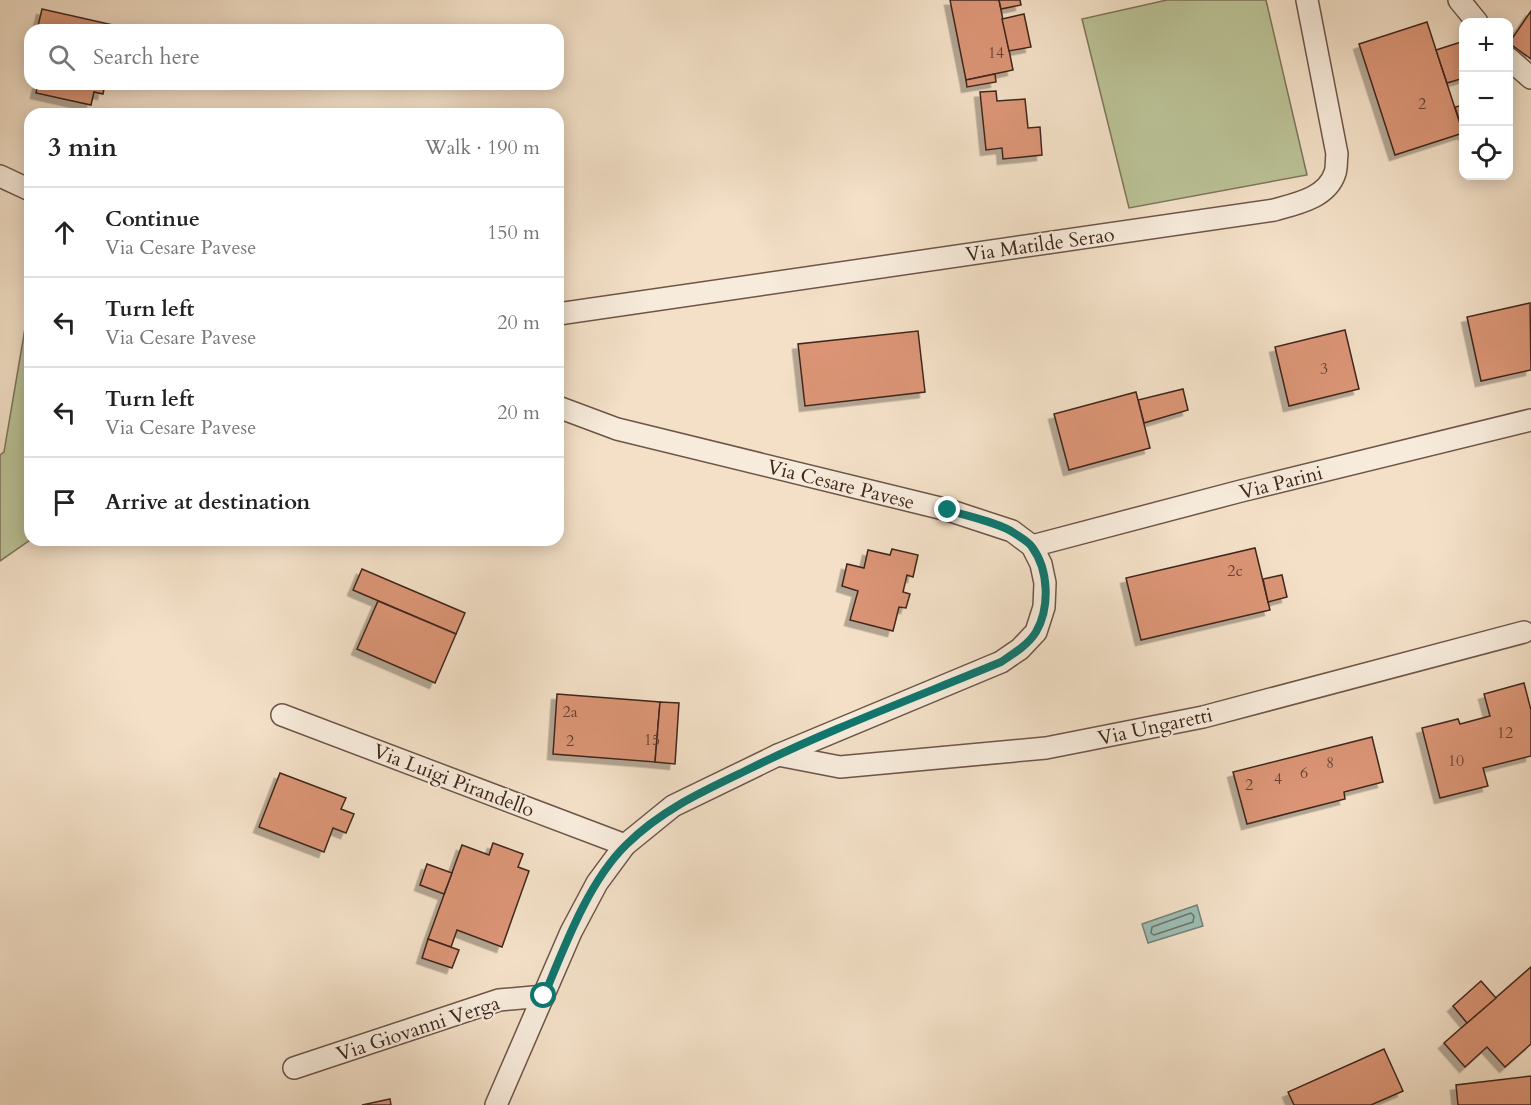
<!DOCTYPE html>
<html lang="en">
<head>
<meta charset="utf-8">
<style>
	body { margin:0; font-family:Cardo,serif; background:#f2f2f2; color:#222 }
	.controls { position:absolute; right:18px; top:18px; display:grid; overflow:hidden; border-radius:12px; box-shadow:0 3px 15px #0003 }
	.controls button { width:54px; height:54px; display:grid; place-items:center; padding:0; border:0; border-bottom:2px solid #e0e0e0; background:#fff; color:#222; font:30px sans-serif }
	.stop { position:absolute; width:18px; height:18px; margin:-14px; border:4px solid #0f766e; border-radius:50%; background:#fff }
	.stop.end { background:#0f766e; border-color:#fff; box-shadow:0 2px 6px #0008 }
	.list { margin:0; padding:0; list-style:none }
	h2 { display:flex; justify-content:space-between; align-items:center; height:78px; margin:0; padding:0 24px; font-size:26px }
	h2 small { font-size:20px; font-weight:400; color:#767676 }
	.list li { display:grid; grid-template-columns:39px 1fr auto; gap:18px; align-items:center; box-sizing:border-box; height:90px; padding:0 24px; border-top:2px solid #e0e0e0 }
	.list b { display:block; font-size:22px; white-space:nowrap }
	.list p { margin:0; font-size:20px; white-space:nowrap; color:#767676 }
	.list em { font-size:20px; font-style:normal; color:#767676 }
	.icon { flex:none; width:33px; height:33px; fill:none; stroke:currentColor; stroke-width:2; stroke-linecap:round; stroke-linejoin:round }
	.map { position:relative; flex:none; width:1531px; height:1105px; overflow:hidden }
	.search { position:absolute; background:#fff; box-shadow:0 3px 15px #0003; left:24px; top:24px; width:540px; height:66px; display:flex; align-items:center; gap:15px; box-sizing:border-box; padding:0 21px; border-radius:18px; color:#767676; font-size:22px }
	.panel { position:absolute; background:#fff; box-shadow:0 3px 15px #0003; left:24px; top:108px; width:540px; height:438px; border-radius:18px }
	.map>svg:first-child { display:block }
	.green { fill:#bac296; stroke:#7d745a; stroke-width:1.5 }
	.water { fill:#9bbdb4; stroke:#778178; stroke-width:1.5 }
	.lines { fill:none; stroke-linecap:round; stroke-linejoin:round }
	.shore { stroke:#6e7268; stroke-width:1.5 }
	.building { fill:#db9576; stroke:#40271d; stroke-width:1.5; filter:url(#shadow) }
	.street-casing { stroke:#6d5548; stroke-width:24 }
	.street { stroke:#f7ebdb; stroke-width:21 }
	.route { stroke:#0f766e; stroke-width:8 }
	.labels { text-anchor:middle; stroke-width:4.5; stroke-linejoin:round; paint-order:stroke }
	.number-label { font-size:16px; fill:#674233 }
	.street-label { font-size:20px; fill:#40271d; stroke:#f7ebdb }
</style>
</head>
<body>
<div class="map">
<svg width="1531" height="1105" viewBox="0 0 1531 1105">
	<defs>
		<filter id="shadow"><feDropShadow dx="-5.5" dy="5.5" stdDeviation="0" flood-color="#0004"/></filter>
	</defs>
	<rect width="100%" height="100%" fill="#f3e0c7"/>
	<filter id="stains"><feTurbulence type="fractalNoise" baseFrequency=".00333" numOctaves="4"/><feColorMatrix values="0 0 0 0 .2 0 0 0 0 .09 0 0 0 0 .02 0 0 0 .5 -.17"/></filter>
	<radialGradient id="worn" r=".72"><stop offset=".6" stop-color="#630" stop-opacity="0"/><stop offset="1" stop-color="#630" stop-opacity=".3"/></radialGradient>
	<g class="green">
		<path d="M1167,0H1266L1307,175L1129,208L1082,19Z"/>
		<path d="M30,299V540L0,561V455L4,452Z"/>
	</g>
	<path class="water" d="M1197,905L1203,926L1148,943L1142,924Z"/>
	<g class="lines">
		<path class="shore" d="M1191,913L1194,916L1193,922L1154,935L1151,933L1152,927Z"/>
	</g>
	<g class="building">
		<path d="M950,0H999L1013,70L966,80Z"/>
		<path d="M999,0H1020L1021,5L1001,9Z"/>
		<path d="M42,9L135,30H37Z"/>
		<path d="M1531,11V59L1509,43Z"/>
		<path d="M1024,14L1031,47L1009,51L1002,19Z"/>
		<path d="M1427,22L1463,133L1395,155L1359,44Z"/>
		<path d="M1464,41V78L1447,83L1436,50Z"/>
		<path d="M995,74L996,82L967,87L966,80Z"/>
		<path d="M38,84H105L103,94L94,92L91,105L36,93Z"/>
		<path d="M996,91L997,101L1025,99L1028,128L1040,127L1042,155L1003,159L1002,148L986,150L980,92Z"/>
		<path d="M1464,105V135L1455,107Z"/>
		<path d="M1530,303L1531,370L1481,381L1467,317Z"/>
		<path d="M1345,330L1359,389L1289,406L1275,347Z"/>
		<path d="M918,331L925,392L805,406L798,344Z"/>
		<path d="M1183,389L1188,410L1144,423L1138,400Z"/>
		<path d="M1136,392L1150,448L1069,470L1054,414Z"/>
		<path d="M1255,548L1270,610L1141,640L1126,578Z"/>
		<path d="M892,549L918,555L913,577L907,575L903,592L910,594L906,608L899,607L893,631L850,620L858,591L842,586L847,564L864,568L868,550L890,555Z"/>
		<path d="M362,569L465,613L456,634L353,590Z"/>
		<path d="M1282,575L1287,597L1268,602L1263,579Z"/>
		<path d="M378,601L456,634L435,683L357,649Z"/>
		<path d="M1524,683L1531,710V756L1483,768L1488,786L1440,798L1422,728L1458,719L1460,724L1490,716L1484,694Z"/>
		<path d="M557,694L660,702L655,762L553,754Z"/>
		<path d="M660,702L679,703L675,764L655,762Z"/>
		<path d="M1372,737L1383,782L1344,792L1345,799L1247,824L1233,772Z"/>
		<path d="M280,773L346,798L341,809L354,814L346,833L333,828L324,852L259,827Z"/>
		<path d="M493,843L523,854L518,867L529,871L502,947L457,930L451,947L428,939L462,845L489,855Z"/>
		<path d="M427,864L452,873L444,894L420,885Z"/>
		<path d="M428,939L459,950L452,968L422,958Z"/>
		<path d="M1531,967V1044L1505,1067L1487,1047L1465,1067L1444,1043Z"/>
		<path d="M1481,981L1496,998L1467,1023L1453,1006Z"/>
		<path d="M1384,1049L1403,1091L1371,1105H1294L1288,1092Z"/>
		<path d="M1531,1076V1105H1458L1456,1085Z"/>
		<path d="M390,1099L391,1105H362Z"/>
	</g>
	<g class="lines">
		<g class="street-casing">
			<g id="street">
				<path d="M1459,0L1477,22"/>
				<path d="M1508,58L1531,78"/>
				<path d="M0,176L30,190"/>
				<path d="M558,314L1274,210C1296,204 1327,198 1335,173C1337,167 1336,160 1337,154L1307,0"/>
				<path d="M1032,546L1241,491L1531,420"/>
				<path d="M282,715L625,845"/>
				<path d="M778,755L840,767L1046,748L1203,717L1524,632"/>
				<path d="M294,1068L499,1000L544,996"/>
				<path d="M496,1105L571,932L597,883L625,845L673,806L778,755L1001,662L1020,649L1036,632L1044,607L1045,583L1041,564L1032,546L1012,531L948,510L617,429L558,407"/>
			</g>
		</g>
		<use href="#street" class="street"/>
	</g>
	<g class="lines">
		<path class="route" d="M544,996C564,948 588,882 626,845C659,812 699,793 741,773C825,731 914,698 1001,662C1013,654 1028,645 1036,632C1050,608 1049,570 1032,547C1029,542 1020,537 1014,533C1000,523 966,516 948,510"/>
	</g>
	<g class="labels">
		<g class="number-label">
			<text x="996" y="58">14</text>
			<text x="1422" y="109">2</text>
			<text x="1324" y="374">3</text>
			<text x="1235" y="576">2c</text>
			<text x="570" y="717">2a</text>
			<text x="1505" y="738">12</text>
			<text x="652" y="745">15</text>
			<text x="570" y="746">2</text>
			<text x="1456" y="766">10</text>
			<text x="1330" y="768">8</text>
			<text x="1304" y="778">6</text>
			<text x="1278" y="784">4</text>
			<text x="1249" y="790">2</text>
		</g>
		<g class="street-label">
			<text transform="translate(1040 244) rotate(-8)" y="7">Via Matilde Serao</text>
			<text transform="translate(1281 482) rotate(-14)" y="7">Via Parini</text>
			<text transform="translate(841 484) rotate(14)" y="7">Via Cesare Pavese</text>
			<text transform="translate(1155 726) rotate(-12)" y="7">Via Ungaretti</text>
			<text transform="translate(454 780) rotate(21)" y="7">Via Luigi Pirandello</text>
			<text transform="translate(418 1028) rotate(-18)" y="7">Via Giovanni Verga</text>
		</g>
	</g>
	<rect width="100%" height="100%" filter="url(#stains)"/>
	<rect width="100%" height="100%" fill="url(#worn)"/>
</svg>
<div class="controls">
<button>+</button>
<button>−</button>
<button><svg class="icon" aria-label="locate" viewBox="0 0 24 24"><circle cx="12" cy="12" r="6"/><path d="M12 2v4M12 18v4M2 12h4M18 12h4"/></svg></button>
</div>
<div class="stop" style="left:544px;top:996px"></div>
<div class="stop end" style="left:948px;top:510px"></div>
<div class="search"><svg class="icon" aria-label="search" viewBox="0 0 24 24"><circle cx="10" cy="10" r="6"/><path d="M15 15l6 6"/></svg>Search here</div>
<section class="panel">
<h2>3 min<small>Walk · 190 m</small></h2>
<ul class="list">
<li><svg class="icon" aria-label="ahead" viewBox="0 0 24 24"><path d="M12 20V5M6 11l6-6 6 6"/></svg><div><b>Continue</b><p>Via Cesare Pavese</p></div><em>150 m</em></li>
<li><svg class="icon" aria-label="left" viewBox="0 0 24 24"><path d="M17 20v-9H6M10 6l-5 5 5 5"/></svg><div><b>Turn left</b><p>Via Cesare Pavese</p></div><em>20 m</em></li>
<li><svg class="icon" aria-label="left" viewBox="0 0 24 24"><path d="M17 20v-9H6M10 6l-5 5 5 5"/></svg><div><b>Turn left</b><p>Via Cesare Pavese</p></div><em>20 m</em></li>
<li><svg class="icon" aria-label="arrive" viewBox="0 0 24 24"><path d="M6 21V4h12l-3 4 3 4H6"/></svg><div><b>Arrive at destination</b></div></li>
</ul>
</section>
</div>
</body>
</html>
